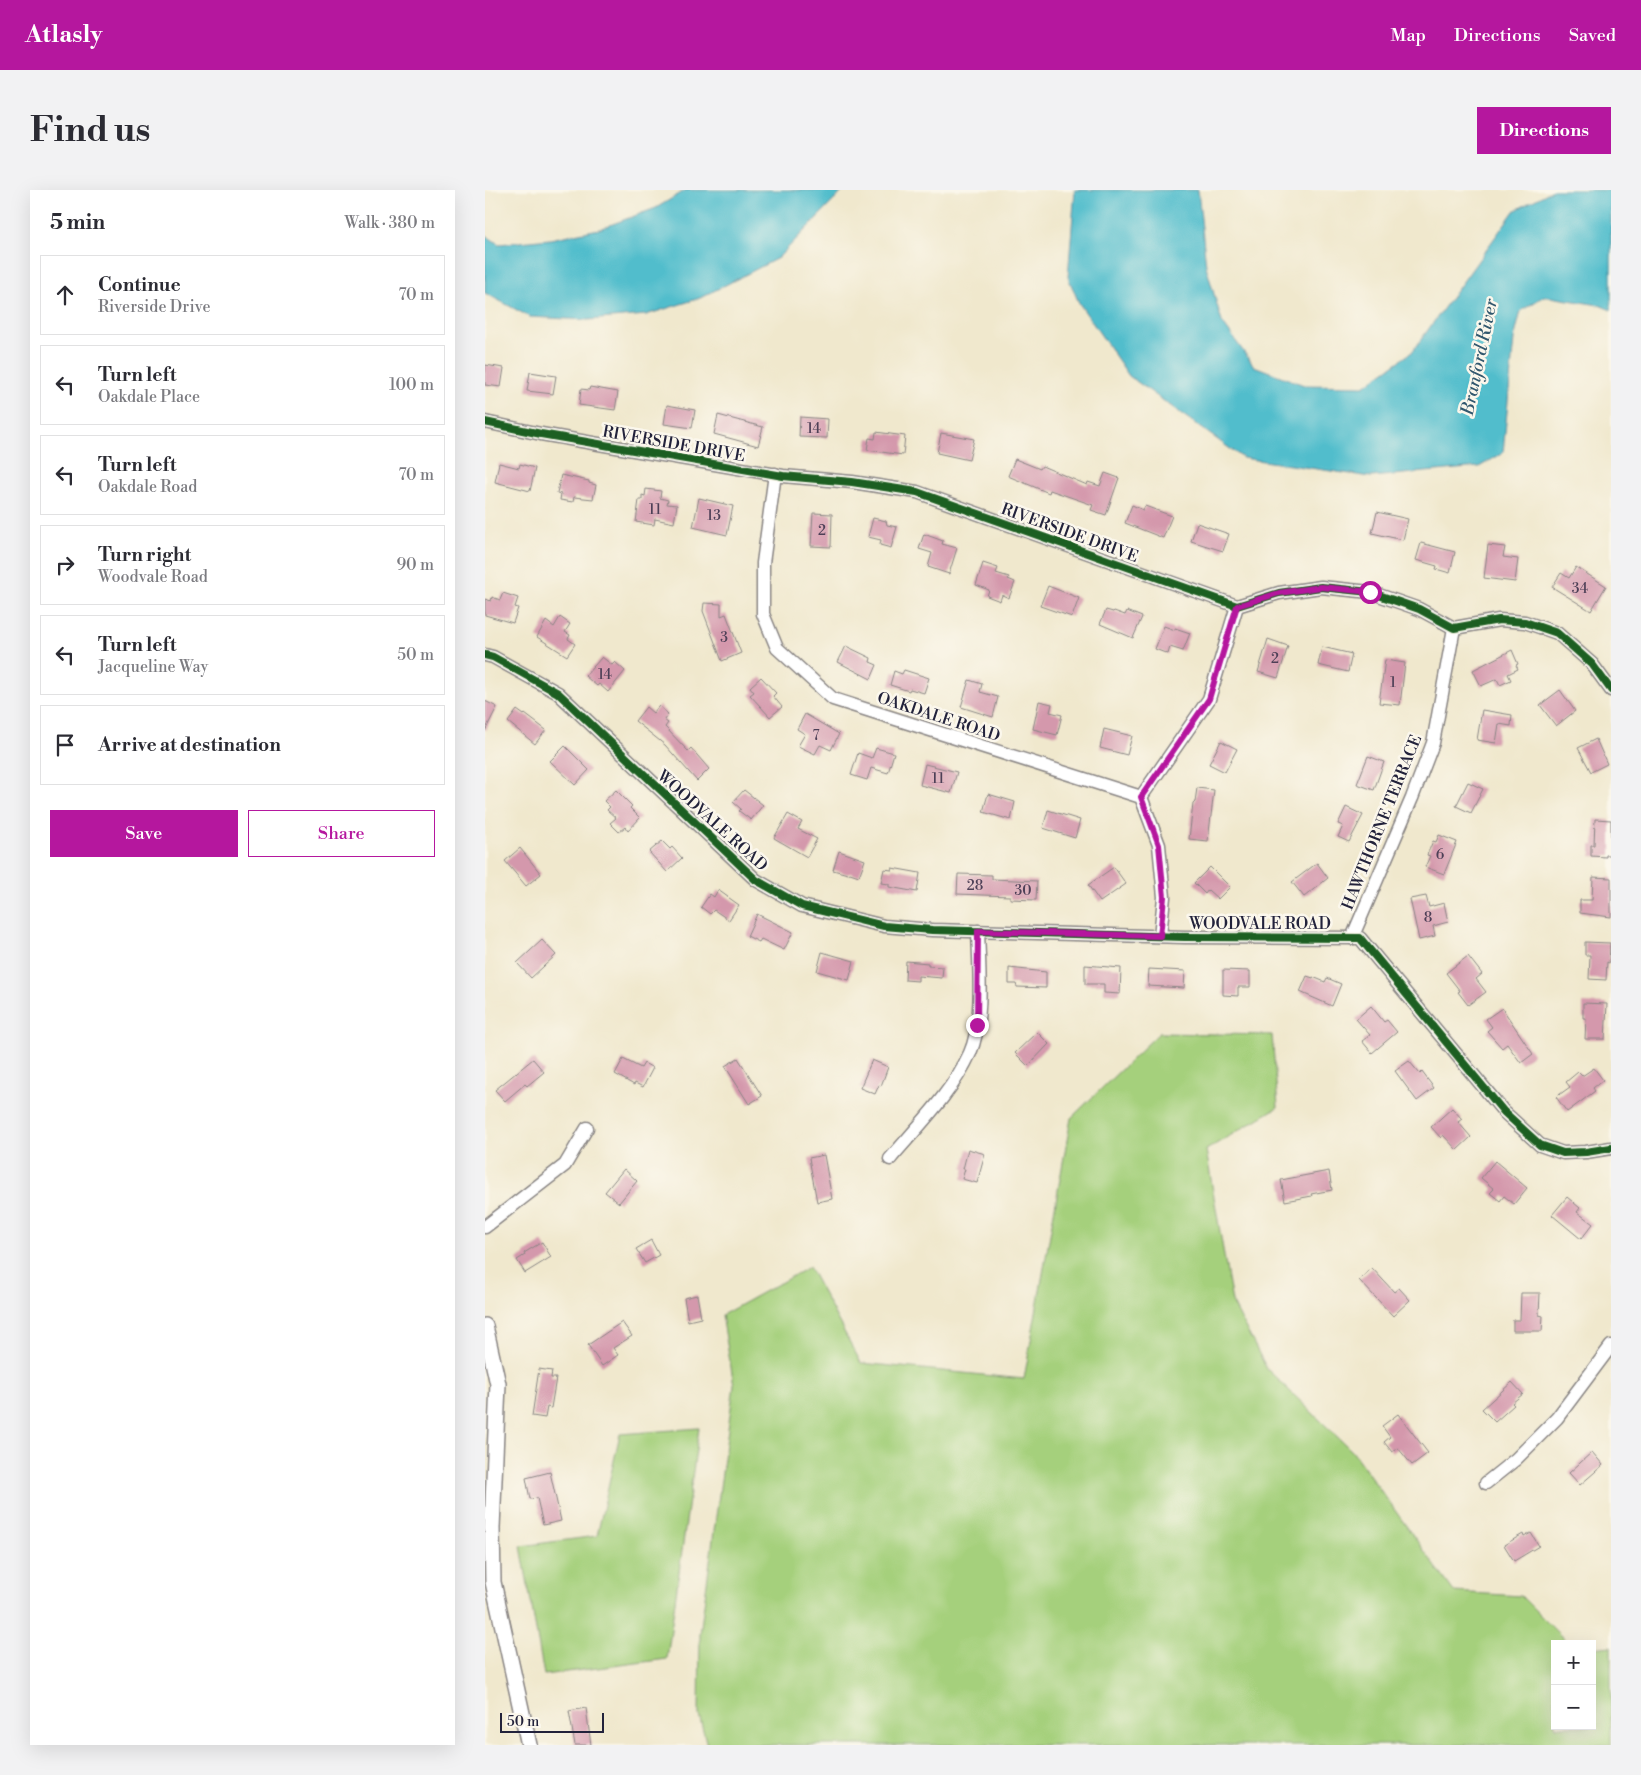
<!DOCTYPE html>
<html lang="en">
<head>
<meta charset="utf-8">
<style>
	body { margin:0; font-family:"Libre Bodoni",serif; background:#f2f2f3; color:#2b2b33 }
	.controls { position:absolute; right:15px; bottom:15px; display:grid; overflow:hidden; border-radius:0px; box-shadow:0 5px 20px #0002 }
	.controls button { width:45px; height:45px; display:grid; place-items:center; padding:0; border:0; border-bottom:1px solid #e1e1e2; background:#fff; color:#2b2b33; font:25px sans-serif }
	.scale { position:absolute; left:15px; bottom:12px; width:104px; box-sizing:border-box; padding-left:5px; border:2px solid #22223b; border-top:0; font-size:14px; line-height:18px; white-space:nowrap; color:#22223b; -webkit-text-stroke:4px #fbf7ec; paint-order:stroke }
	.stop { position:absolute; width:15px; height:15px; margin:-11px; border:4px solid #b5179e; border-radius:50%; background:#fff }
	.stop.end { background:#b5179e; border-color:#fff; box-shadow:0 1px 5px #0008 }
	.list { margin:0; padding:0; list-style:none }
	h2 { display:flex; justify-content:space-between; align-items:center; height:65px; margin:0; padding:0 20px; font-size:21px }
	h2 small { font-size:16px; font-weight:400; color:#7c7c81 }
	.list li { display:grid; grid-template-columns:32px 1fr auto; gap:15px; align-items:center; box-sizing:border-box; height:80px; margin:0 10px 10px; padding:0 10px; border:1px solid #e1e1e2; border-radius:0px }
	.list b { display:block; font-size:19px; white-space:nowrap }
	.list p { margin:0; font-size:16px; white-space:nowrap; color:#7c7c81 }
	.list em { font-size:16px; font-style:normal; color:#7c7c81 }
	.actions { display:flex; gap:10px; padding:15px 20px }
	.actions a { flex:1; padding:11px 0; border:1px solid #b5179e; border-radius:0px; text-align:center; font-size:18px; color:#b5179e }
	.actions .main { background:#b5179e; color:#fff }
	.icon { flex:none; width:28px; height:28px; fill:none; stroke:currentColor; stroke-width:2; stroke-linecap:round; stroke-linejoin:round }
	.map { position:relative; flex:none; width:1126px; height:1555px; overflow:hidden; border-radius:0px }
	header { display:flex; align-items:center; gap:30px; box-sizing:border-box; height:70px; padding:0 25px; background:#b5179e; color:#fff }
	header strong { font-size:24px }
	nav { display:flex; gap:28px; margin-inline-start:auto; font-size:18px }
	.intro { display:flex; align-items:center; justify-content:space-between; box-sizing:border-box; height:120px; padding:0 30px }
	h1 { margin:0; font-size:35px }
	.button { padding:12px 22px; border-radius:0px; background:#b5179e; color:#fff; font-size:18px; font-weight:700 }
	main { display:flex; gap:30px; padding:0 30px }
	aside { flex:1; background:#fff; border-radius:0px; box-shadow:0 5px 20px #0002 }
	.map>svg:first-child { display:block }
	.green { fill:#a5d07c; stroke:#64795c }
	.water { fill:#51bdcc; stroke:#3a7084 }
	.building { fill:#d498ac }
	.lines { fill:none; stroke-linecap:round; stroke-linejoin:round }
	.minor-casing { stroke:#898584; stroke-width:15 }
	.tertiary-casing { stroke:#898584; stroke-width:18 }
	.minor { stroke:#fff; stroke-width:12 }
	.tertiary { stroke:#fff; stroke-width:15 }
	.cycleway-casing { stroke:#fbf7ec; stroke-width:11 }
	.cycleway { stroke:#1b5e20; stroke-width:8 }
	.route { stroke:#b5179e; stroke-width:6 }
	.labels { text-anchor:middle; stroke-width:5; stroke-linejoin:round; paint-order:stroke }
	.number-label { font-size:14px; fill:#4e4057 }
	.street-label { font-size:16px; fill:#22223b; stroke:#fbf7ec }
	.water-label { font-size:18px; font-style:italic; fill:#32586e; stroke:#fbf7ec }
</style>
</head>
<body>
<header>
<strong>Atlasly</strong>
<nav><a>Map</a><a>Directions</a><a>Saved</a></nav>
</header>
<div class="intro"><h1>Find us</h1><a class="button">Directions</a></div>
<main>
<aside>
<h2>5 min<small>Walk · 380 m</small></h2>
<ul class="list">
<li><svg class="icon" aria-label="ahead" viewBox="0 0 24 24"><path d="M12 20V5M6 11l6-6 6 6"/></svg><div><b>Continue</b><p>Riverside Drive</p></div><em>70 m</em></li>
<li><svg class="icon" aria-label="left" viewBox="0 0 24 24"><path d="M17 20v-9H6M10 6l-5 5 5 5"/></svg><div><b>Turn left</b><p>Oakdale Place</p></div><em>100 m</em></li>
<li><svg class="icon" aria-label="left" viewBox="0 0 24 24"><path d="M17 20v-9H6M10 6l-5 5 5 5"/></svg><div><b>Turn left</b><p>Oakdale Road</p></div><em>70 m</em></li>
<li><svg class="icon" aria-label="right" viewBox="0 0 24 24"><path d="M7 20v-9h11M14 6l5 5-5 5"/></svg><div><b>Turn right</b><p>Woodvale Road</p></div><em>90 m</em></li>
<li><svg class="icon" aria-label="left" viewBox="0 0 24 24"><path d="M17 20v-9H6M10 6l-5 5 5 5"/></svg><div><b>Turn left</b><p>Jacqueline Way</p></div><em>50 m</em></li>
<li><svg class="icon" aria-label="arrive" viewBox="0 0 24 24"><path d="M6 21V4h12l-3 4 3 4H6"/></svg><div><b>Arrive at destination</b></div></li>
</ul>
<div class="actions"><a class="main">Save</a><a>Share</a></div>
</aside>
<div class="map">
<svg width="1126" height="1555" viewBox="0 0 1126 1555">
	<rect width="100%" height="100%" fill="#fbf7ec"/>
	<filter id="ink" filterUnits="userSpaceOnUse"><feTurbulence type="fractalNoise" baseFrequency=".02" numOctaves="2"/><feDisplacementMap in="SourceGraphic" scale="10" xChannelSelector="R" yChannelSelector="G"/><feConvolveMatrix kernelMatrix="1 2 1 2 8 2 1 2 1" color-interpolation-filters="sRGB"/></filter>
	<filter id="wash" filterUnits="userSpaceOnUse"><feTurbulence type="fractalNoise" baseFrequency=".0096" numOctaves="4" result="noise"/><feDisplacementMap in="SourceGraphic" scale="20" xChannelSelector="R" yChannelSelector="G"/><feGaussianBlur stdDeviation="1.12" result="paint"/><feColorMatrix in="noise" values="0 0 0 0 0 0 0 0 0 0 0 0 0 0 0 0 0 1.4 0 .05"/><feComposite in="paint" operator="in"/></filter>
	<g filter="url(#wash)">
		<rect width="100%" height="100%" fill="#f0e8cd"/>
		<g class="green">
			<path d="M674,843L787,845L793,917L721,960L747,1112L782,1179L867,1261L969,1402L1036,1406L1084,1454H1070V1536H1107V1458L1126,1456V1555H222L214,1525L215,1444L249,1195L237,1125L324,1077L376,1173L539,1189L586,928Z"/>
			<path d="M214,1238L182,1469L59,1485L36,1356L112,1346L135,1244Z"/>
		</g>
		<g class="water">
			<path d="M201,0H359L293,68L215,108L161,125L103,130L45,127L0,103V45L14,54L65,49L114,39L171,18Z"/>
			<path d="M590,0H713L721,76L737,132L769,176L819,195L879,196L927,162L1029,21L1068,0H1126V120L1114,115L1059,106L1036,121L1029,149L1018,263L994,277L886,287L758,268L644,186L594,113L583,87Z"/>
		</g>
		<g id="blocks">
			<g class="building">
				<path d="M0,175L19,178L16,197L0,195Z"/>
				<path d="M45,182L71,186L68,204L42,201Z"/>
				<path d="M105,197L133,202L130,220L94,215L96,199L104,200Z"/>
				<path d="M182,215L210,220L207,238L179,234Z"/>
				<path d="M233,225L278,237L273,256L229,244Z"/>
				<path d="M315,227L343,229L342,248L314,247Z"/>
				<path d="M391,242L420,246L418,265L382,260L384,248L390,249Z"/>
				<path d="M456,243L489,249L484,270L452,263Z"/>
				<path d="M530,269L555,279L557,276L602,295L603,292L615,296L620,283L634,288L621,325L606,320L608,315L565,300L564,303L523,286Z"/>
				<path d="M14,273L34,278L35,274L50,278L45,301L10,292Z"/>
				<path d="M76,285L104,291V293L111,295L108,309L89,307L88,312L75,310L76,304L72,303Z"/>
				<path d="M161,299L176,301L175,308L183,310L182,314L192,315L189,333L170,329L169,335L151,332L154,310H157V305L160,306Z"/>
				<path d="M214,308L248,316L242,345L208,337Z"/>
				<path d="M647,315L658,320L660,316L687,326L678,348L640,333Z"/>
				<path d="M892,322L923,329L918,350L887,343Z"/>
				<path d="M328,323L347,324L346,357L326,356Z"/>
				<path d="M388,328L401,331L402,335L412,337L406,358L395,355L396,350L383,347Z"/>
				<path d="M712,333L744,344L738,361L706,351Z"/>
				<path d="M439,344L458,351L457,354L472,358L464,384L443,377L447,363L434,359Z"/>
				<path d="M936,353L970,362L965,383L951,379L952,376L931,370Z"/>
				<path d="M1003,355L1020,357L1018,367L1033,369L1030,392L999,388Z"/>
				<path d="M498,373L513,378L511,383L524,387L523,389L530,392L524,408L517,405L515,411L502,406L504,400L491,395Z"/>
				<path d="M1091,377L1121,396L1106,421L1067,397L1076,383L1084,388Z"/>
				<path d="M563,396L594,408L587,427L555,416Z"/>
				<path d="M18,403L33,408L30,417L33,418L28,433L0,425V409L6,411L7,407L15,410Z"/>
				<path d="M219,413L236,414V426L241,424L256,463L237,471L218,421Z"/>
				<path d="M621,420L628,422L629,421L640,425L642,421L657,427L648,448L615,434Z"/>
				<path d="M75,427L85,434L80,442L85,445L83,449L90,454L82,466L52,447L61,431L69,437Z"/>
				<path d="M679,436L690,440V438L705,443L698,461L685,457L683,464L670,459Z"/>
				<path d="M783,449L803,456L793,488L773,482Z"/>
				<path d="M361,456L386,468L385,472L392,475L386,489L353,472Z"/>
				<path d="M837,457L867,464L863,482L833,475Z"/>
				<path d="M1027,460L1033,474L1031,475L1033,479L1023,484L1026,490L1015,495L1012,489L996,496L988,480Z"/>
				<path d="M117,467L127,475L130,472L140,481L123,502L114,494L112,496L100,486Z"/>
				<path d="M900,470L920,473L915,515L894,513Z"/>
				<path d="M419,480L444,488L439,503L425,499L424,501L405,495L409,481L417,484Z"/>
				<path d="M276,487L291,503L288,506L297,517L285,527L265,505L269,502L265,497Z"/>
				<path d="M484,490L497,494L495,502L513,507L508,527L476,517Z"/>
				<path d="M1075,500L1090,521L1071,536L1055,515Z"/>
				<path d="M0,511L12,517L0,541Z"/>
				<path d="M554,511L567,514L565,522L577,525L572,545L548,539Z"/>
				<path d="M174,516L183,524L179,530L183,533L180,537L203,561L206,558L224,579L212,591L180,555L150,531L161,517L168,523Z"/>
				<path d="M32,520L39,525L40,524L61,540L50,554L23,532Z"/>
				<path d="M997,520L1027,525L1026,536L1014,534L1011,553L992,550Z"/>
				<path d="M320,524L354,544L346,560L335,555L330,564L313,556L320,544L312,539Z"/>
				<path d="M619,539L647,546L642,565L615,558Z"/>
				<path d="M1111,549L1122,574L1106,582L1093,558Z"/>
				<path d="M736,551L752,559L740,582L724,574Z"/>
				<path d="M80,556L104,580L90,595L65,571Z"/>
				<path d="M391,558L409,563L403,583L386,578L382,590L366,585L373,563L387,568Z"/>
				<path d="M883,566L899,572L889,600L872,594Z"/>
				<path d="M440,574L472,582L466,603L435,595Z"/>
				<path d="M983,592L998,599L986,623L971,616Z"/>
				<path d="M712,598L729,600L723,651L704,649L708,614L710,612Z"/>
				<path d="M131,600L147,616L145,618L155,628L143,641L140,637L134,642L125,633L131,628L122,620L125,617L119,611Z"/>
				<path d="M259,600L278,615L266,630L254,621L256,619L248,612Z"/>
				<path d="M503,604L530,612L526,630L498,622Z"/>
				<path d="M861,617L878,625L864,652L853,647L858,636L853,634Z"/>
				<path d="M563,620L595,630L590,648L558,638Z"/>
				<path d="M303,624L317,632L313,639L332,649L322,667L289,648Z"/>
				<path d="M1110,629L1126,630V665H1121V667L1106,666V655H1109Z"/>
				<path d="M954,645L972,652L959,684L940,677L945,666L942,665L948,651L951,652Z"/>
				<path d="M177,651L185,659L187,657L197,668L182,682L164,662Z"/>
				<path d="M35,658L56,684L41,696L20,671Z"/>
				<path d="M354,661L380,670L374,686L365,683L363,684L348,680Z"/>
				<path d="M832,673L843,688L819,707L807,692Z"/>
				<path d="M629,677L641,694L615,712L603,695Z"/>
				<path d="M725,677L745,697L733,709L723,700L720,704L709,693Z"/>
				<path d="M407,678L435,683L432,702L404,697V694L396,693L399,679L407,680Z"/>
				<path d="M473,684L507,685V689L552,691L551,710L525,709V706L472,704Z"/>
				<path d="M1108,687L1126,688V727L1095,723V710H1107Z"/>
				<path d="M233,700L254,715L244,730L229,720L225,724L216,717L225,704L229,707Z"/>
				<path d="M941,706L944,717L959,713L963,732L948,736L950,746L934,750L925,709Z"/>
				<path d="M272,724L308,742L299,760L276,749L274,752L262,746Z"/>
				<path d="M57,750L71,765L46,788L32,773Z"/>
				<path d="M1100,752L1125,753L1124,773L1122,772L1121,790L1104,789L1105,765H1100Z"/>
				<path d="M337,762L369,771L364,790L332,781Z"/>
				<path d="M983,766L997,784L991,789L1001,802L983,815L973,802L975,801L961,783Z"/>
				<path d="M421,771L443,773V776L458,777L457,788L433,786V791L420,790Z"/>
				<path d="M600,775L636,778L635,804L619,803V794H600Z"/>
				<path d="M524,778L561,782V798L532,797L531,794H524Z"/>
				<path d="M664,779L700,781L699,798L663,796Z"/>
				<path d="M738,780L765,781V797H753V806L738,805Z"/>
				<path d="M822,786L828,788V787L840,792L842,788L856,794L847,816L815,802Z"/>
				<path d="M1098,813L1122,814L1120,849H1100L1101,828H1098Z"/>
				<path d="M886,816L899,832L902,830L912,842L887,863L877,851L885,845L871,829Z"/>
				<path d="M1017,818L1048,864L1036,873L1022,854L1017,858L1002,841L1007,837L1001,829Z"/>
				<path d="M552,842L564,854L543,876L530,863Z"/>
				<path d="M253,868L277,906L264,914L240,876Z"/>
				<path d="M48,869L59,882L42,896L40,894L20,911L10,900Z"/>
				<path d="M138,869L156,878L159,873L168,878L158,897L150,893L149,895L130,884Z"/>
				<path d="M387,870L403,877L396,896L394,895L390,904L375,898Z"/>
				<path d="M924,871L935,884L937,882L949,898L932,911L910,881Z"/>
				<path d="M1109,878L1118,890L1108,898L1110,901L1082,922L1071,907L1085,897L1081,892L1093,882L1097,886Z"/>
				<path d="M967,918L977,929L973,932L986,947L972,960L958,945L956,948L946,937Z"/>
				<path d="M483,959L500,964L492,993L477,989L480,979H478Z"/>
				<path d="M339,965L347,1009L332,1012L324,968Z"/>
				<path d="M1010,971L1042,998L1029,1014L1019,1006L1015,1011L1005,1003L1009,999L996,988Z"/>
				<path d="M139,979L152,991L134,1013L120,1002Z"/>
				<path d="M844,981L847,1000L826,1004L827,1006L800,1011L796,990Z"/>
				<path d="M1082,1007L1095,1018L1092,1022L1108,1034L1096,1049L1067,1025Z"/>
				<path d="M166,1050L174,1065L160,1073L151,1059Z"/>
				<path d="M57,1052L66,1067L40,1083L32,1070L40,1065L39,1063Z"/>
				<path d="M887,1078L909,1102L914,1098L925,1110L908,1126L874,1090Z"/>
				<path d="M1036,1103H1055L1054,1125L1058,1126L1057,1141H1028V1130H1035Z"/>
				<path d="M212,1105L216,1128L203,1131L199,1108Z"/>
				<path d="M137,1132L147,1146L128,1158L133,1165L117,1176L103,1155Z"/>
				<path d="M54,1179L67,1181L66,1188H71L66,1218L62,1217L60,1228L47,1226Z"/>
				<path d="M1027,1192L1038,1204L1027,1213L1029,1215L1010,1232L997,1219Z"/>
				<path d="M913,1224L943,1263L927,1275L913,1258L907,1262L899,1252L905,1247L897,1236Z"/>
				<path d="M1107,1262L1118,1275L1095,1295L1084,1283Z"/>
				<path d="M65,1282L76,1331L58,1335L52,1308L45,1309L41,1288Z"/>
				<path d="M1046,1343L1054,1356L1029,1371L1019,1355L1038,1344L1039,1347Z"/>
				<path d="M101,1518L106,1555H90L84,1521Z"/>
			</g>
		</g>
	</g>
	<g filter="url(#ink)">
		<use href="#blocks" fill-opacity="0" stroke="#898584" stroke-width="1"/>
		<g class="lines">
			<g class="minor-casing">
				<g id="minor">
					<path d="M0,232L56,244L298,286L367,292L432,302L752,416L794,403L836,397L885,402L934,419L969,438L1014,430L1040,432L1072,443L1107,474L1126,500"/>
					<path d="M290,284L278,373V424L292,458L348,509L656,607L674,655L679,707L675,746"/>
					<path d="M0,465L8,467L73,503L271,690L317,716L399,736L447,740L700,747L875,748L1019,922L1055,955L1078,963L1101,962L1126,958"/>
					<path d="M656,607L724,509L752,416"/>
					<path d="M867,748L927,608L948,553L969,438"/>
					<path d="M405,969C433,936 467,903 485,863C499,832 494,775 493,741"/>
					<path d="M0,1037L80,975L102,938"/>
					<path d="M1001,1293L1031,1269L1072,1228L1126,1156"/>
				</g>
			</g>
			<g class="tertiary-casing">
				<path id="tertiary" d="M0,1136L13,1194L7,1338L8,1392L44,1555"/>
			</g>
			<use href="#minor" class="minor"/>
			<use href="#tertiary" class="tertiary"/>
			<g class="cycleway-casing">
				<g id="cycleway">
					<path d="M0,232L56,244L298,286L367,292L432,302L752,416L794,403L836,397L885,402L934,419L969,438L1014,430L1040,432L1072,443L1107,474L1126,500"/>
					<path d="M0,465L8,467L73,503L271,690L317,716L399,736L447,740L700,747L875,748L1019,922L1055,955L1078,963L1101,962L1126,958"/>
				</g>
			</g>
			<use href="#cycleway" class="cycleway"/>
		</g>
	</g>
	<g class="lines" filter="url(#ink)">
		<path class="route" d="M492,835L493,741L675,746L679,707L674,655L656,607L724,509L752,416L794,403L836,397L885,402"/>
	</g>
	<g class="labels">
		<g class="number-label">
			<text x="329" y="243">14</text>
			<text x="170" y="324">11</text>
			<text x="229" y="330">13</text>
			<text x="337" y="345">2</text>
			<text x="1095" y="403">34</text>
			<text x="239" y="452">3</text>
			<text x="790" y="473">2</text>
			<text x="120" y="489">14</text>
			<text x="908" y="497">1</text>
			<text x="331" y="550">7</text>
			<text x="453" y="593">11</text>
			<text x="955" y="669">6</text>
			<text x="490" y="700">28</text>
			<text x="538" y="705">30</text>
			<text x="943" y="732">8</text>
		</g>
		<g class="street-label">
			<text transform="translate(189 253) rotate(10)" y="6">RIVERSIDE DRIVE</text>
			<text transform="translate(585 342) rotate(20)" y="6">RIVERSIDE DRIVE</text>
			<text transform="translate(454 526) rotate(18)" y="6">OAKDALE ROAD</text>
			<text transform="translate(228 630) rotate(42)" y="6">WOODVALE ROAD</text>
			<text transform="translate(896 632) rotate(-68)" y="6">HAWTHORNE TERRACE</text>
			<text x="775" y="739">WOODVALE ROAD</text>
		</g>
		<g class="water-label">
			<text transform="translate(994 167) rotate(-78)" y="6">Branford River</text>
		</g>
	</g>
</svg>
<div class="controls">
<button>+</button>
<button>−</button>
</div>
<div class="scale">50 m</div>
<div class="stop" style="left:885px;top:402px"></div>
<div class="stop end" style="left:492px;top:835px"></div>
</div>
</main>
</body>
</html>
